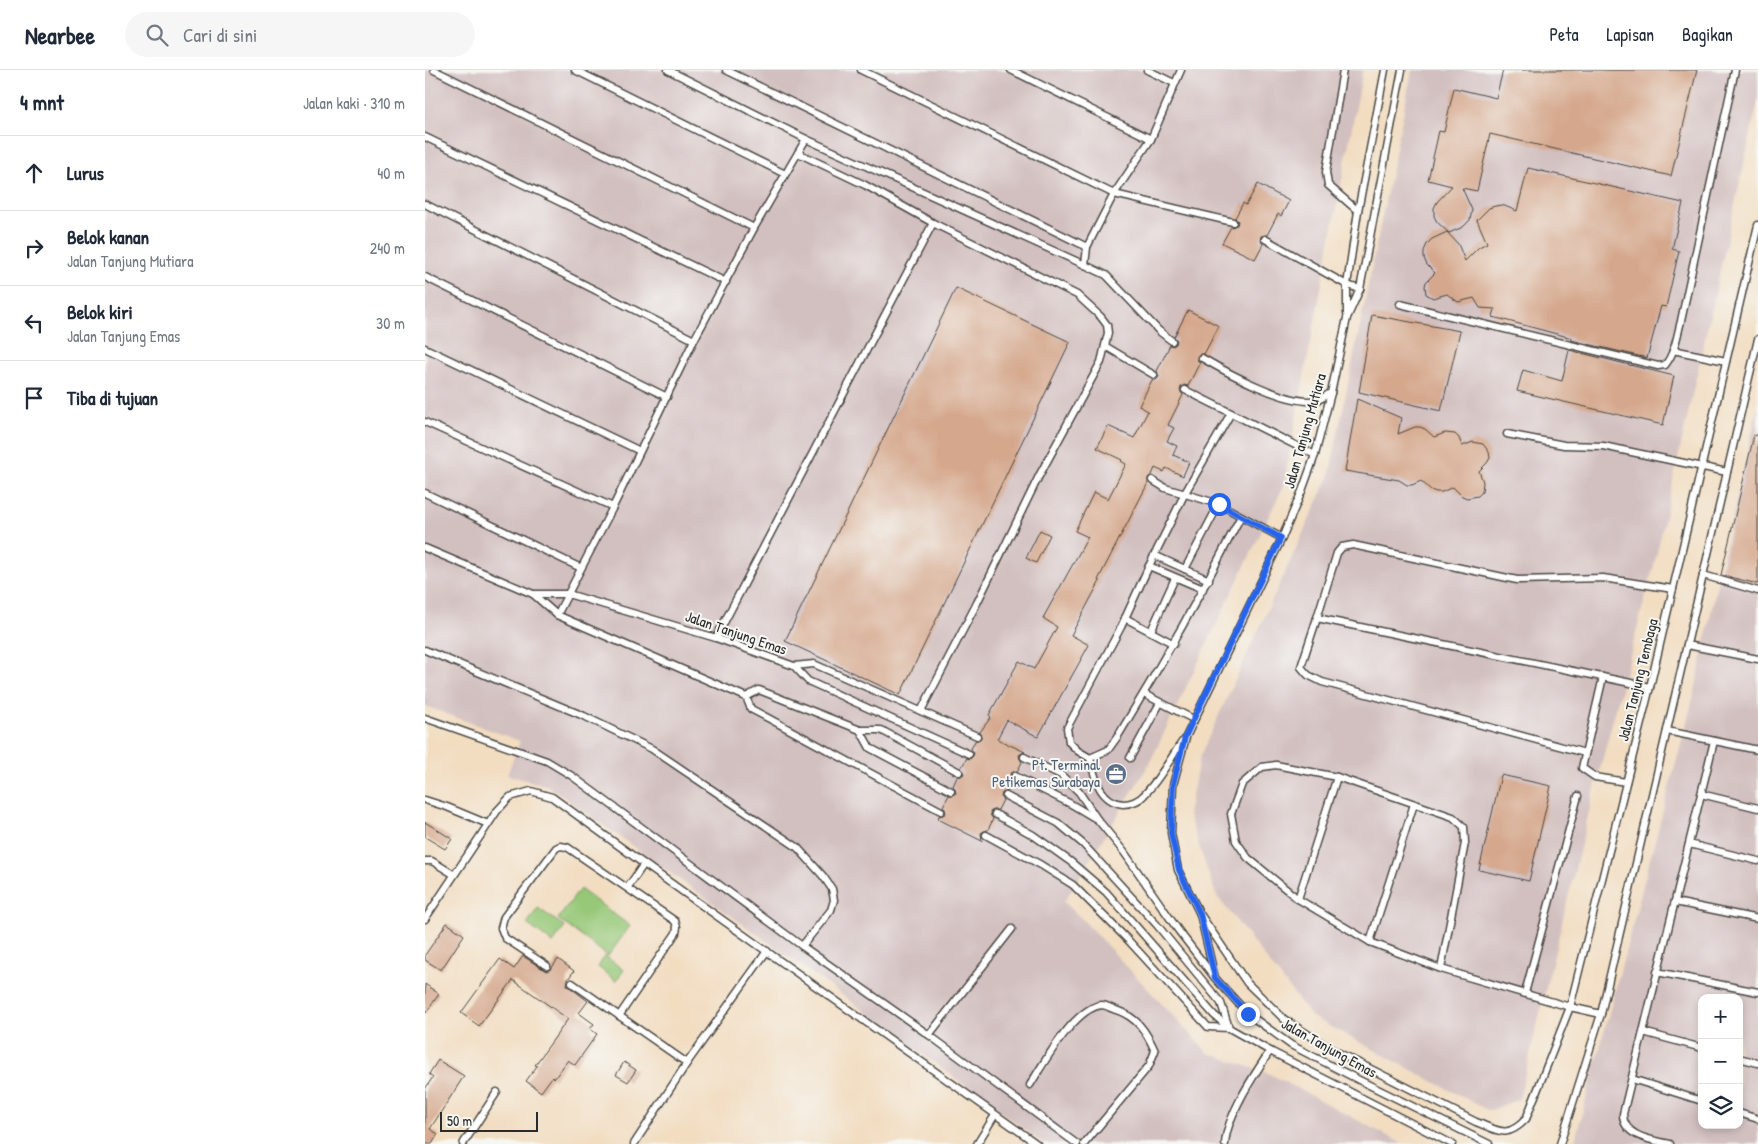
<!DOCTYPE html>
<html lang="id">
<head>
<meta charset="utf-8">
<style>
	body { margin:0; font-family:"Patrick Hand",sans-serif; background:#f6f6f7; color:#1f2937 }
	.controls { position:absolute; right:15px; bottom:15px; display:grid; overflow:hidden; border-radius:10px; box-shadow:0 2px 8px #0003 }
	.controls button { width:45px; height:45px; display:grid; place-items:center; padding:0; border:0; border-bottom:1px solid #e0e1e3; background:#fff; color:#1f2937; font:25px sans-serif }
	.scale { position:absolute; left:15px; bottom:12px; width:98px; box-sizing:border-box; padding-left:5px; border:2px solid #2b2b2b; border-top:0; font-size:14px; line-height:18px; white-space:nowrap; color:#2b2b2b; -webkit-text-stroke:4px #f6f6f2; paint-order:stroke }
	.stop { position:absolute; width:15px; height:15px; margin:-11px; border:4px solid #2563eb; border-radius:50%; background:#fff }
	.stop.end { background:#2563eb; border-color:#fff; box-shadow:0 1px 5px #0008 }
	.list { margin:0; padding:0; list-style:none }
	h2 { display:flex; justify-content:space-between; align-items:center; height:65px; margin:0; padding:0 20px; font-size:21px }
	h2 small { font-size:16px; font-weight:400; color:#747a83 }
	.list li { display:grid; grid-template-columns:32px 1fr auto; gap:15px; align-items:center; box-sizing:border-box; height:75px; padding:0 20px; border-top:1px solid #e0e1e3 }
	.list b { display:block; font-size:19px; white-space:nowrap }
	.list p { margin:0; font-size:16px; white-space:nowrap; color:#747a83 }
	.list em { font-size:16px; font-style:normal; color:#747a83 }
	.icon { flex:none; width:28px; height:28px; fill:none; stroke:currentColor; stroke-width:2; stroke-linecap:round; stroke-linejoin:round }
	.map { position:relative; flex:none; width:1333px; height:1074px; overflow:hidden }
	header { display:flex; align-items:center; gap:30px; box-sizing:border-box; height:70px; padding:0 25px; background:#fff; border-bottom:1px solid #e0e1e3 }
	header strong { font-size:24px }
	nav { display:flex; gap:28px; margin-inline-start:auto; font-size:18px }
	.search { width:350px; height:45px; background:#f6f6f7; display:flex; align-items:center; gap:12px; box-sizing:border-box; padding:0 18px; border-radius:28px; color:#747a83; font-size:19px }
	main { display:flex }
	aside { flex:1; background:#fff }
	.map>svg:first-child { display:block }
	.industrial { fill:#d2bfc0; fill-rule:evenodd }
	.green { fill:#96c877; stroke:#607a51 }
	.building { fill:#d5a88d }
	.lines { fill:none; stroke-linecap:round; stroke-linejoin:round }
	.service-casing { stroke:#494642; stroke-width:9 }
	.service { stroke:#fff; stroke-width:6 }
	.route { stroke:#2563eb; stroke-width:6 }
	.labels { text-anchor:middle; stroke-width:4; stroke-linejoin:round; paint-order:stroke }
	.street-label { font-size:15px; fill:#2b2b2b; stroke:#f6f6f2 }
	.service-label { font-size:15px; fill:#4e5e75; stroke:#f6f6f2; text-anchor:end }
</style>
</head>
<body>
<header>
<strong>Nearbee</strong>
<div class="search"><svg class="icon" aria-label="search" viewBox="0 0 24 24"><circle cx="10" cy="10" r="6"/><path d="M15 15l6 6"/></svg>Cari di sini</div>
<nav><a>Peta</a><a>Lapisan</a><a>Bagikan</a></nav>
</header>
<main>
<aside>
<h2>4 mnt<small>Jalan kaki · 310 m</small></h2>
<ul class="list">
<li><svg class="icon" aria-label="ahead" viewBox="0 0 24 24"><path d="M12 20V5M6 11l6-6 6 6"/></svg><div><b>Lurus</b></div><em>40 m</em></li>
<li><svg class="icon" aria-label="right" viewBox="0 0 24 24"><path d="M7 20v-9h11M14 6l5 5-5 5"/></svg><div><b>Belok kanan</b><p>Jalan Tanjung Mutiara</p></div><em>240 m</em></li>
<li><svg class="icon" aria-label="left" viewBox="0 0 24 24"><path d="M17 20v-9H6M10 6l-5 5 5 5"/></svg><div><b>Belok kiri</b><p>Jalan Tanjung Emas</p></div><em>30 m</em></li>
<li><svg class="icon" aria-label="arrive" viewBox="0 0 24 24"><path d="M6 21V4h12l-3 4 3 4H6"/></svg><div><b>Tiba di tujuan</b></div></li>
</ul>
</aside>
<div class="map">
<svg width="1333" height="1074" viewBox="0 0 1333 1074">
	<rect width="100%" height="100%" fill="#f6f6f2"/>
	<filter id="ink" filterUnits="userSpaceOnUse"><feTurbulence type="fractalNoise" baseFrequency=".02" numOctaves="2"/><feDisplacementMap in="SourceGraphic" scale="10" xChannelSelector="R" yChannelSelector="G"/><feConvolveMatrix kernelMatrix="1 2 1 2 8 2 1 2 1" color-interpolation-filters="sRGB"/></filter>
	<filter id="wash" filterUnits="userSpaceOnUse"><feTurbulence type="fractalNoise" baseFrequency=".0096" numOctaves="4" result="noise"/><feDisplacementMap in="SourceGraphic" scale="20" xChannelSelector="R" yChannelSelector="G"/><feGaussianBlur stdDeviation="1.12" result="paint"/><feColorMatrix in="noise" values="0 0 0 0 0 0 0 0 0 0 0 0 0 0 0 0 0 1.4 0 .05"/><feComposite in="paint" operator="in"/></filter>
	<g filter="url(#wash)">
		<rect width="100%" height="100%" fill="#f2ddc1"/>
		<g class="industrial">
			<path d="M0,0H938L858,417L723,696L639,832L657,849L783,983L845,1004L978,1074H619L423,929L123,716L82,705L95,671L0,636Z"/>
			<path d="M987,0H1333V31L1231,487L1167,729L1094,1029L1064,1041L887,947L791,825L763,744L775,686L904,407Z"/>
			<path d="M1333,336V1074H1149L1270,621L1289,528ZM1277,928H1314V1055H1277Z"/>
		</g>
		<g class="green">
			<path d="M155,819L205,856L183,886L133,849Z"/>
			<path d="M113,838L140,857L128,873L102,854Z"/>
			<path d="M180,886L199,900L191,911L173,897Z"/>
		</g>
		<g id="blocks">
			<g class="building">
				<path d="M1078,0H1272L1246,106L1065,64L1052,121L1037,118L1047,140L1045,150L1038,157L1024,163L1012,152L1009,146V138L1012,132L1027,116L1003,110L1014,61L1019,62L1029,18L1071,28Z"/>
				<path d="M1103,98L1258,133L1247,179L1254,181L1241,237L1236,236L1222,288L1146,270L1147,268L1068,247L1070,239L1055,238L1049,228L1033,232L1022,224L1008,228L1001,224L1000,216L1001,212L1010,203L1002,195L999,188V181L1002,174L1007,169L1022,162L1033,174L1040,191L1054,177L1062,173L1052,150L1064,138L1070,136L1077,135L1092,141Z"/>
				<path d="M833,114L864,131L856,146L853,144L842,165L836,166L835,170L838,174L830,189L797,173L806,157L812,155L813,151L810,148L818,133L821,135Z"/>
				<path d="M531,218L645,272L475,625L360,571Z"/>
				<path d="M763,240L794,256L779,284H775L772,286V290L775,292L763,316L759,315L756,317L755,321L758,325L743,355L749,358L742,371L752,376L748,385L764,392L758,406L741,398L739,402L730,398L727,405L723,408V413L673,510L675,511L646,565L664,575L613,667L582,650L572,669L600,682L597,683L594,685L595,689L597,692L592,702H588L585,704L586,708L588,711L583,721L577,723L576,727L578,730L573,740H568L565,742L566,746L568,749L563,760L559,761L556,763L557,771L513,749L514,746L518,745L521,743L520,739L518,736L524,725H528L531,723L530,719L528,716L532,707L536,706L539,704L536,698L542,688L545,689L548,686L549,683L546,679L550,671L556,668L555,662L566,647L564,645L594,591L609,599L632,557L618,548L663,467L650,461L669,422L683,429L701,394L696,391L697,390L672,378L683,356L709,368L723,341L714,336L727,310H731L734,307L732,301L745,275L748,276L751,274L752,270L749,267Z"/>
				<path d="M947,245L1035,261L1016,341L934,322Z"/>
				<path d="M1144,280L1249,306L1238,355L1092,321L1098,300L1137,311Z"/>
				<path d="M932,329L976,348L973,364L990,357H995L1000,359L1009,367L1020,363L1030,364L1034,368L1037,376L1048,372L1058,374L1064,382L1065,388L1062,393L1054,401L1058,412L1057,422L1053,426L1042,428L1037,426L1028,417L1017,422H1011L1006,420L996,411L987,415H982L974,410L920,401Z"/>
				<path d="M1329,365H1333V514L1296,505Z"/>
				<path d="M615,460L625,465L611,493L601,488Z"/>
				<path d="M1076,705L1126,716L1104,811L1054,800Z"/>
				<path d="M0,752L27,769L20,779L0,767Z"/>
				<path d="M22,853L39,865L16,900L0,890V885Z"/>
				<path d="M98,886L121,901L126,899L133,889L149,901L143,909L142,915L163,931L154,943L169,954L165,959L172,964L150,995L143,990L129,1009L127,1007L116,1022L101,1011L112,996L110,995L143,949L88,910L54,956L36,943L75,889L89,899Z"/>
				<path d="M0,914L14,924L0,944Z"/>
				<path d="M13,990L39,1006L5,1059L13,1064L7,1074H0V1019L8,1007L4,1004Z"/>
				<path d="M199,992L211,1000L203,1012L191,1005Z"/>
			</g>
		</g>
	</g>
	<g filter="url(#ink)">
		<use href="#blocks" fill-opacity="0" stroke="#494642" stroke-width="1"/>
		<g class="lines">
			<g class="service-casing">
				<g id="service">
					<path d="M9,0L329,158"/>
					<path d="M150,0L360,104"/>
					<path d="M243,0L381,69L660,195L662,177L689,124L726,69L756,0"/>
					<path d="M301,0L662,177"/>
					<path d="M436,0L689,124L808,152"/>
					<path d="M586,0L726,69"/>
					<path d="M722,0L749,13"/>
					<path d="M918,0L901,102L903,115L933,141"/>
					<path d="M0,67L301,212"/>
					<path d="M373,83L440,115L508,153L652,225L676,247L682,255L683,263L676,292L614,406L552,533L496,641"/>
					<path d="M0,134L269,270"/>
					<path d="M840,169L922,215L935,219"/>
					<path d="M660,195L681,205L734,261L747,271"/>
					<path d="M0,207L242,327"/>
					<path d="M975,234L1233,296L1240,295C1250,283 1252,266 1256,251L1310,0"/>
					<path d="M922,244V215L933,141L960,0"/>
					<path d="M680,276L729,305"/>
					<path d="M0,278L215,381"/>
					<path d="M1248,280L1301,291"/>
					<path d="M777,288C801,302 865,337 892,330C897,329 901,325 906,323"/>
					<path d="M760,320L890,385"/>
					<path d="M0,352L188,437"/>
					<path d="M1082,364L1139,375L1178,376L1302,402"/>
					<path d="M727,410L740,418L794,434L857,468"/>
					<path d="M0,423L156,498"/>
					<path d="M0,478L108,524L132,545L321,627L326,639L516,741"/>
					<path d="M729,485L784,510"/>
					<path d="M724,496L760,423L806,343"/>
					<path d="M760,499L794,434"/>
					<path d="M1278,505L1333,521"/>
					<path d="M778,519L724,496L696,557L642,658L644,672L653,681L665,688L683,680L693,666C737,594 778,521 816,446"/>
					<path d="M108,524H143L291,568L369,596L383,611L544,684"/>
					<path d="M132,545L188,437L269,270L329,158L381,69"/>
					<path d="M700,548L749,574"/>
					<path d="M892,548L912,483L917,477L928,475L1092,510L1178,508L1248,519"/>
					<path d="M726,561L750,508"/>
					<path d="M291,568L508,153"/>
					<path d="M1262,575L1333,589"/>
					<path d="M0,580L159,646L227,679L372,777L398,806L407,819L409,830L406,840L377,876"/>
					<path d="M369,596L389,594L552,666"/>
					<path d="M1178,607L1157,698L1170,707L1201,712"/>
					<path d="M719,624L768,649"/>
					<path d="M321,627L334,620L435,660L445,678L526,721"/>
					<path d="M0,648L122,691L147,706L377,876L504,965L652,1074"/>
					<path d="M435,660H456L534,702"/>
					<path d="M1242,661L1333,680"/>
					<path d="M1160,683L897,612L883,605L876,597L892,548L1225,617"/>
					<path d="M599,687L636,705L654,722L672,749"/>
					<path d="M665,688C670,708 674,731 698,734C705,734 714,731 719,725C734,710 745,689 757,672"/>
					<path d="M705,688L735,633"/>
					<path d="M590,706L646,734L673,750L699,782L753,860L790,908L823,944L866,975L934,1010L1064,1074"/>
					<path d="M1276,724L1333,738"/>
					<path d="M581,726L633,753L658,774L732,855L796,933L804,958L845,981L1027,1074"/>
					<path d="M0,730L22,737L63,754"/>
					<path d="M570,744L608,765L646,792L681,822L789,945L803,957"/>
					<path d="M561,765L616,795L648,815L703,870L783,957L804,958"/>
					<path d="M1264,774L1333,791"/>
					<path d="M0,791H7L28,804"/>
					<path d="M203,817L219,794"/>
					<path d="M873,829L912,707"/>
					<path d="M1250,832L1333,849"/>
					<path d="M775,844L822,913L859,949L906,979L1051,1052C1074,1061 1082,1069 1101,1049L1145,937L1225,617L1333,155"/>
					<path d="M0,849L72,741L85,727L106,721L127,727L219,794L612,1074"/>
					<path d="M945,872L989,734"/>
					<path d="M122,896L80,868L76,858L79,847L131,778L135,776L142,777L250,851L252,857L251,863L194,946"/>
					<path d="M1016,899L1040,773L1039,757L1028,747L912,707L851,695L837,697L817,714L806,744L811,771L823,788L873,829L945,872L1016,899L1145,937L1176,944"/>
					<path d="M1232,902L1333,922"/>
					<path d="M790,908L775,844L753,800L746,763L748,715L761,667L857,468L877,421L890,385L906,323L922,248L935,219L977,0"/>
					<path d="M147,913L262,993"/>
					<path d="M1100,923L1153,726"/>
					<path d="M1218,962L1277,978"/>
					<path d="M504,965L587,859"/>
					<path d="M1314,988L1333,993"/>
					<path d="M1207,1009L1277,1031"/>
					<path d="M605,1015C618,994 650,937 677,935C681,935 687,939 691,940C712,947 721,961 730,981L724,996L659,1074"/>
					<path d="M1314,1043L1333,1049"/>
					<path d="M38,1074L72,1022"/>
					<path d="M209,1074L262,993L342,881"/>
					<path d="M552,1074L570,1045"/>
					<path d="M800,1074C802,1045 829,1005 845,981"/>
					<path d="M1135,1074L1176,944L1333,269"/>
					<path d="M1245,1074C1227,1070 1198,1067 1198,1044L1289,671"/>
				</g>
			</g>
			<use href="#service" class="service"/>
		</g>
	</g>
	<g class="lines" filter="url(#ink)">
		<path class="route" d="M794,434L856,468L760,667L748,714L746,763L754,800L775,844L790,908L823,944"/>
	</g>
	<defs>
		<g id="office-disc" transform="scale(1.125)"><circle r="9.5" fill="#5c6f8a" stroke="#f6f6f2"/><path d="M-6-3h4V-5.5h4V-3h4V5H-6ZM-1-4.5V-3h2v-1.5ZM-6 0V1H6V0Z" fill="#fff"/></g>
	</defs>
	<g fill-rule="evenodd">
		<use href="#office-disc" x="691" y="704"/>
	</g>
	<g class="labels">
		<g class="street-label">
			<text transform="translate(880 361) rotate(-74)" y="5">Jalan Tanjung Mutiara</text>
			<text transform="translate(311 563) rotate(19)" y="5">Jalan Tanjung Emas</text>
			<text transform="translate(1213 610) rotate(-76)" y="5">Jalan Tanjung Tembaga</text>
			<text transform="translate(904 978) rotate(29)" y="5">Jalan Tanjung Emas</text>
		</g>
		<g class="service-label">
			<text x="675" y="700">Pt. Terminal<tspan x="675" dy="17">Petikemas Surabaya</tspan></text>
		</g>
	</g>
</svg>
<div class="controls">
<button>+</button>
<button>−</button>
<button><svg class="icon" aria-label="layers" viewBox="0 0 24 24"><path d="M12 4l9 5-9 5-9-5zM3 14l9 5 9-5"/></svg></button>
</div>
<div class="scale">50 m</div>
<div class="stop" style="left:794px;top:434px"></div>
<div class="stop end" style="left:823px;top:944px"></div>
</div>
</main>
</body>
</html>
